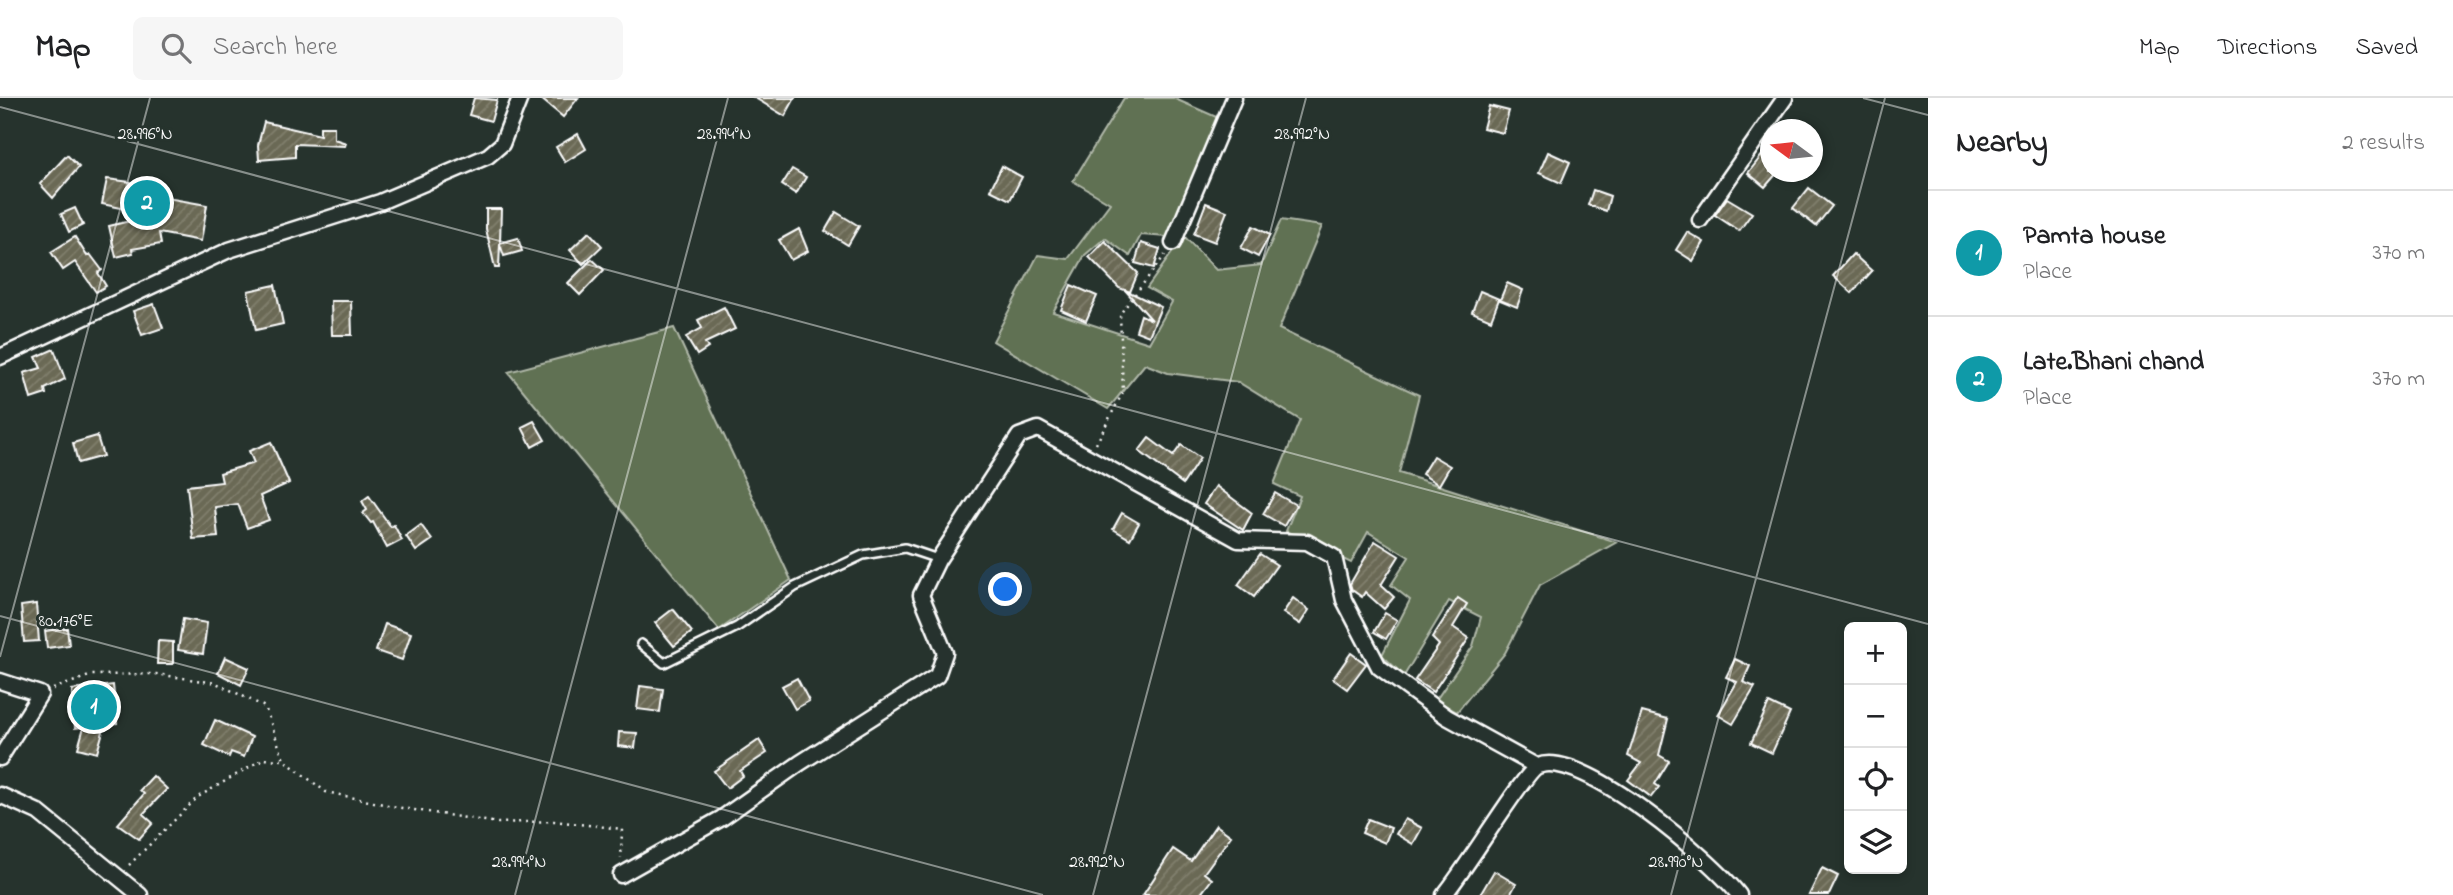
<!DOCTYPE html>
<html lang="en">
<head>
<meta charset="utf-8">
<style>
	body { margin:0; font-family:"Indie Flower",sans-serif; background:#f6f6f6; color:#202124 }
	.controls { position:absolute; right:21px; bottom:21px; display:grid; overflow:hidden; border-radius:10px; box-shadow:0 4px 10px #0003 }
	.controls button { width:63px; height:63px; display:grid; place-items:center; padding:0; border:0; border-bottom:2px solid #e0e0e0; background:#fff; color:#202124; font:35px sans-serif }
	.compass { position:absolute; left:1760px; top:21px; width:63px; height:63px; border-radius:50%; background:#fff; box-shadow:0 4px 10px #0003; rotate:285deg }
	.you { position:absolute; left:1006px; top:492px; width:24px; height:24px; margin:-18px; border:5px solid #fff; border-radius:50%; background:#1a73e8; box-shadow:0 0 0 10px #1a73e833 }
	.badge { display:grid; place-items:center; width:46px; height:46px; border-radius:50%; background:#d93025; color:#fff; font-size:23px; font-weight:700 }
	.pin { position:absolute; translate:-50% -50%; border:4px solid #fff; box-shadow:0 2px 7px #0006 }
	.list { margin:0; padding:0; list-style:none }
	h2 { display:flex; justify-content:space-between; align-items:center; height:91px; margin:0; padding:0 28px; font-size:30px }
	h2 small { font-size:23px; font-weight:400; color:#757577 }
	.list li { display:grid; grid-template-columns:46px 1fr auto; gap:21px; align-items:center; box-sizing:border-box; height:126px; padding:0 28px; border-top:2px solid #e0e0e0 }
	.list b { display:block; font-size:26px; white-space:nowrap }
	.list p { margin:0; font-size:23px; white-space:nowrap; color:#757577 }
	.list em { font-size:23px; font-style:normal; color:#757577 }
	.icon { flex:none; width:38px; height:38px; fill:none; stroke:currentColor; stroke-width:2; stroke-linecap:round; stroke-linejoin:round }
	.map { position:relative; flex:none; width:1928px; height:797px; overflow:hidden }
	header { display:flex; align-items:center; gap:42px; box-sizing:border-box; height:98px; padding:0 35px; background:#fff; border-bottom:2px solid #e0e0e0 }
	header strong { font-size:33px }
	nav { display:flex; gap:38px; margin-inline-start:auto; font-size:24px }
	.search { width:490px; height:63px; background:#f6f6f6; display:flex; align-items:center; gap:18px; box-sizing:border-box; padding:0 24px; border-radius:10px; color:#757577; font-size:26px }
	main { display:flex }
	aside { flex:1; background:#fff }
	.map>svg:first-child { display:block }
	.grass { fill:#617153; stroke:#b0b8a9; stroke-width:2 }
	.building { fill:url(#building-hatch); stroke:#fff; stroke-width:2 }
	.lines { fill:none; stroke-linecap:round; stroke-linejoin:round }
	.lane-casing { stroke:#fff; stroke-width:12 }
	.street-casing { stroke:#fff; stroke-width:19 }
	.path { stroke:#fff; stroke-width:2.5; stroke-dasharray:2 5; stroke-linecap:butt }
	.lane { stroke:#26332d; stroke-width:7 }
	.street { stroke:#26332d; stroke-width:14 }
	.ticks { fill:none; stroke:#fff; stroke-width:2; stroke-opacity:0.45 }
	.ticks-label { font-size:18px; text-anchor:middle; fill:#fff; stroke:#26332d; stroke-width:6; stroke-linejoin:round; paint-order:stroke }
</style>
</head>
<body>
<header>
<strong>Map</strong>
<div class="search"><svg class="icon" aria-label="search" viewBox="0 0 24 24"><circle cx="10" cy="10" r="6"/><path d="M15 15l6 6"/></svg>Search here</div>
<nav><a>Map</a><a>Directions</a><a>Saved</a></nav>
</header>
<main>
<div class="map">
<svg width="1928" height="797" viewBox="0 0 1928 797">
	<defs>
		<pattern id="building-hatch" width="6" height="6" patternUnits="userSpaceOnUse" patternTransform="scale(1.75)"><rect width="6" height="6" fill="#6b6955"/><path d="M-1 1l2-2M0 6l6-6M5 7l2-2" fill="none" stroke="#81806e"/></pattern>
	</defs>
	<rect width="100%" height="100%" fill="#26332d"/>
	<filter id="ink" filterUnits="userSpaceOnUse"><feTurbulence type="fractalNoise" baseFrequency=".0143" numOctaves="2"/><feDisplacementMap in="SourceGraphic" scale="14" xChannelSelector="R" yChannelSelector="G"/><feConvolveMatrix kernelMatrix="1 2 1 2 8 2 1 2 1" color-interpolation-filters="sRGB"/></filter>
	<g filter="url(#ink)">
		<g class="grass">
			<path d="M1124,0H1173L1221,21L1167,139L1141,137L1130,158L1105,140L1085,157L1053,214L1149,245L1172,204L1147,190L1184,138L1216,172L1261,167L1281,122L1322,128L1279,231L1419,297L1399,375L1617,444L1540,487L1505,555L1457,614L1436,602L1473,548L1481,519L1449,503L1404,578L1382,557L1410,502L1391,487L1409,459L1368,434L1351,465L1286,433L1300,398L1274,386L1300,322L1238,284L1168,275L1145,266L1108,311L993,243L1038,157L1068,161L1110,105L1073,83Z"/>
			<path d="M674,230L791,482L719,532L508,274Z"/>
		</g>
		<g class="building">
			<path d="M474,0L497,2L491,23L469,17Z"/>
			<path d="M540,0H578L563,19Z"/>
			<path d="M755,0H795L785,18Z"/>
			<path d="M1489,8L1509,13L1503,35L1483,30Z"/>
			<path d="M264,24L320,37V29H334V41L346,45L345,48L295,46V59L259,62L258,47Z"/>
			<path d="M578,36L586,51L565,64L556,49Z"/>
			<path d="M1548,54L1570,64L1561,85L1539,75Z"/>
			<path d="M1763,56L1770,63V74H1778L1765,89L1748,75Z"/>
			<path d="M67,57L79,69L53,100L40,86Z"/>
			<path d="M1002,68L1022,79L1010,102L990,92Z"/>
			<path d="M792,71L806,79L796,96L782,87Z"/>
			<path d="M107,81L131,84L130,90L162,94L161,99L207,107L201,143L159,135L161,146L132,151L133,155L116,159L109,128L155,117L102,106Z"/>
			<path d="M1809,90L1832,108L1816,128L1793,110Z"/>
			<path d="M1593,92L1610,98L1606,113L1588,107Z"/>
			<path d="M1727,100L1752,115L1739,133L1715,117Z"/>
			<path d="M1206,105L1227,113L1215,144L1194,136Z"/>
			<path d="M75,110L83,127L69,134L61,116Z"/>
			<path d="M486,111H501L500,145L518,140L522,153L504,158L500,146L499,170H495L486,131Z"/>
			<path d="M836,114L859,128L848,147L825,133Z"/>
			<path d="M1253,128L1270,137L1258,159L1241,150Z"/>
			<path d="M799,131L808,153L791,162L779,142Z"/>
			<path d="M589,134L602,148L583,166L570,152Z"/>
			<path d="M1687,134L1704,144L1693,163L1676,152Z"/>
			<path d="M75,139L87,158L90,156L102,172L98,175L106,188L96,194L75,164L63,172L51,154Z"/>
			<path d="M1105,143L1138,175L1130,194L1119,190L1089,159Z"/>
			<path d="M1141,145L1160,151L1154,170L1135,165Z"/>
			<path d="M1853,156L1872,173L1852,195L1833,178Z"/>
			<path d="M592,161L604,172L580,197L568,185Z"/>
			<path d="M1507,185L1523,192L1517,209L1500,202Z"/>
			<path d="M275,187L283,226L256,232L248,193Z"/>
			<path d="M1071,187L1097,198L1086,223L1061,212Z"/>
			<path d="M1125,192L1161,209L1149,238L1136,233L1141,217L1152,222Z"/>
			<path d="M1480,193L1499,201L1491,222L1472,214Z"/>
			<path d="M331,203H351L352,237H332Z"/>
			<path d="M154,206L163,230L142,237L133,213Z"/>
			<path d="M724,209L735,231L705,245L708,250L697,257L686,239L702,230L698,222Z"/>
			<path d="M54,251L65,281L45,291L46,296L31,301L24,275L41,270L36,259Z"/>
			<path d="M534,323L545,342L532,349L522,329Z"/>
			<path d="M97,338L103,358L78,365L73,345Z"/>
			<path d="M1149,340L1173,358L1181,347L1200,360L1183,386L1139,353Z"/>
			<path d="M271,344L289,385L260,398L269,422L247,430L238,406L215,409L218,439L193,441L187,388L222,384L220,375L254,365L249,353Z"/>
			<path d="M1433,358L1450,368L1439,387L1422,376Z"/>
			<path d="M1216,388L1252,415L1243,432L1204,406Z"/>
			<path d="M1275,395L1296,407L1284,428L1263,416Z"/>
			<path d="M369,398L391,429L394,427L402,442L387,450L373,424L371,425L363,415L367,412L362,403Z"/>
			<path d="M1122,415L1139,425L1130,441L1113,431Z"/>
			<path d="M421,427L432,442L416,453L406,438Z"/>
			<path d="M1375,443L1399,458L1381,487L1394,499L1384,511L1365,494L1362,499L1352,492L1350,486Z"/>
			<path d="M1260,456L1277,467L1254,499L1238,487Z"/>
			<path d="M1293,500L1309,512L1300,526L1283,515Z"/>
			<path d="M1458,500L1467,506L1453,529L1469,540L1433,594L1415,582L1439,547L1432,540Z"/>
			<path d="M36,506L39,543L24,544L21,508Z"/>
			<path d="M673,511L692,534L674,548L655,525Z"/>
			<path d="M1385,515L1397,522L1386,541L1374,534Z"/>
			<path d="M183,521L207,525L203,556L178,552Z"/>
			<path d="M385,526L411,535L402,562L376,553Z"/>
			<path d="M67,530L69,547L47,550L45,533Z"/>
			<path d="M158,543L173,544V566H157Z"/>
			<path d="M1351,555L1366,566L1347,591L1333,581Z"/>
			<path d="M225,559L249,570L241,587L218,575Z"/>
			<path d="M1735,561L1750,568L1743,584L1755,589L1733,626L1718,617L1737,584L1726,579Z"/>
			<path d="M797,580L809,603L795,611L782,588Z"/>
			<path d="M113,587L117,625L105,626L97,655L78,650L84,629L75,630L72,592Z"/>
			<path d="M640,588L663,591L660,614L637,611Z"/>
			<path d="M1769,605L1790,615L1772,655L1751,645Z"/>
			<path d="M1642,614L1668,621L1659,657L1669,663L1655,686L1659,689L1651,699L1628,682L1641,665L1628,658Z"/>
			<path d="M215,622L252,639L244,659L231,654L229,659L204,647Z"/>
			<path d="M619,634L637,635L635,650L618,648Z"/>
			<path d="M759,642L767,655L740,673L743,678L727,690L714,673Z"/>
			<path d="M153,678L167,691L143,716L153,725L139,741L118,726L144,696L140,692Z"/>
			<path d="M1368,721L1391,730L1385,745L1362,735Z"/>
			<path d="M1405,721L1422,730L1413,746L1396,736Z"/>
			<path d="M1216,727L1231,738L1204,775L1212,781L1200,797H1143L1173,751L1191,763Z"/>
			<path d="M1822,770L1838,778L1829,797H1809Z"/>
			<path d="M1494,773L1516,786L1510,797H1480Z"/>
		</g>
		<g class="lines">
			<g class="lane-casing">
				<path id="lane" d="M641,546L664,565L737,529L795,489L863,457L905,450L938,461"/>
			</g>
			<g class="street-casing">
				<g id="street">
					<path d="M1700,122L1785,0"/>
					<path d="M1173,145L1234,0"/>
					<path d="M0,259L229,152L380,104L488,58L502,46L520,0"/>
					<path d="M0,583L40,596L0,660"/>
					<path d="M0,697L38,714L140,797"/>
					<path d="M621,777L722,720L800,665L937,578L945,555L921,497L938,462L1019,338L1038,331L1238,442L1307,444L1334,459L1344,502L1379,569L1447,619L1536,668"/>
					<path d="M1444,797C1463,776 1525,673 1538,668C1582,650 1713,763 1739,797"/>
				</g>
			</g>
			<g class="path">
				<path d="M1096,346L1123,294L1120,216L1165,157"/>
				<path d="M53,591L92,577L156,576L216,585L265,609L284,662"/>
				<path d="M129,767L198,699L263,661L284,662L326,694L402,710L498,725L554,723L622,731L621,760"/>
			</g>
			<use href="#lane" class="lane"/>
			<use href="#street" class="street"/>
		</g>
	</g>
	<path class="ticks" d="M1863,0L1928,17M0,9L1928,526M0,518L1043,797M0,559L150,0M515,797L728,0M1093,797L1306,0M1671,797L1885,0"/>
	<g class="ticks-label">
		<text x="724" y="41">28.994°N</text>
		<text x="145" y="41">28.996°N</text>
		<text x="1302" y="41">28.992°N</text>
		<text x="66" y="528">80.176°E</text>
		<text x="519" y="769">28.994°N</text>
		<text x="1097" y="769">28.992°N</text>
		<text x="1676" y="769">28.990°N</text>
	</g>
</svg>
<div class="controls">
<button>+</button>
<button>−</button>
<button><svg class="icon" aria-label="locate" viewBox="0 0 24 24"><circle cx="12" cy="12" r="6"/><path d="M12 2v4M12 18v4M2 12h4M18 12h4"/></svg></button>
<button><svg class="icon" aria-label="layers" viewBox="0 0 24 24"><path d="M12 4l9 5-9 5-9-5zM3 14l9 5 9-5"/></svg></button>
</div>
<svg class="compass" viewBox="-18 -18 36 36"><path d="M0-13l5 13h-10z" fill="#e53935"/><path d="M0 13l5-13h-10z" fill="#757577"/></svg>
<div class="you"></div>
<div class="pin badge" style="left:94px;top:609px;background:#0f9aa8">1</div>
<div class="pin badge" style="left:147px;top:105px;background:#0f9aa8">2</div>
</div>
<aside>
<h2>Nearby<small>2 results</small></h2>
<ul class="list">
<li><span class="badge" style="background:#0f9aa8">1</span><div><b>Pamta house</b><p>Place</p></div><em>370 m</em></li>
<li><span class="badge" style="background:#0f9aa8">2</span><div><b>Late.Bhani chand</b><p>Place</p></div><em>370 m</em></li>
</ul>
</aside>
</main>
</body>
</html>
